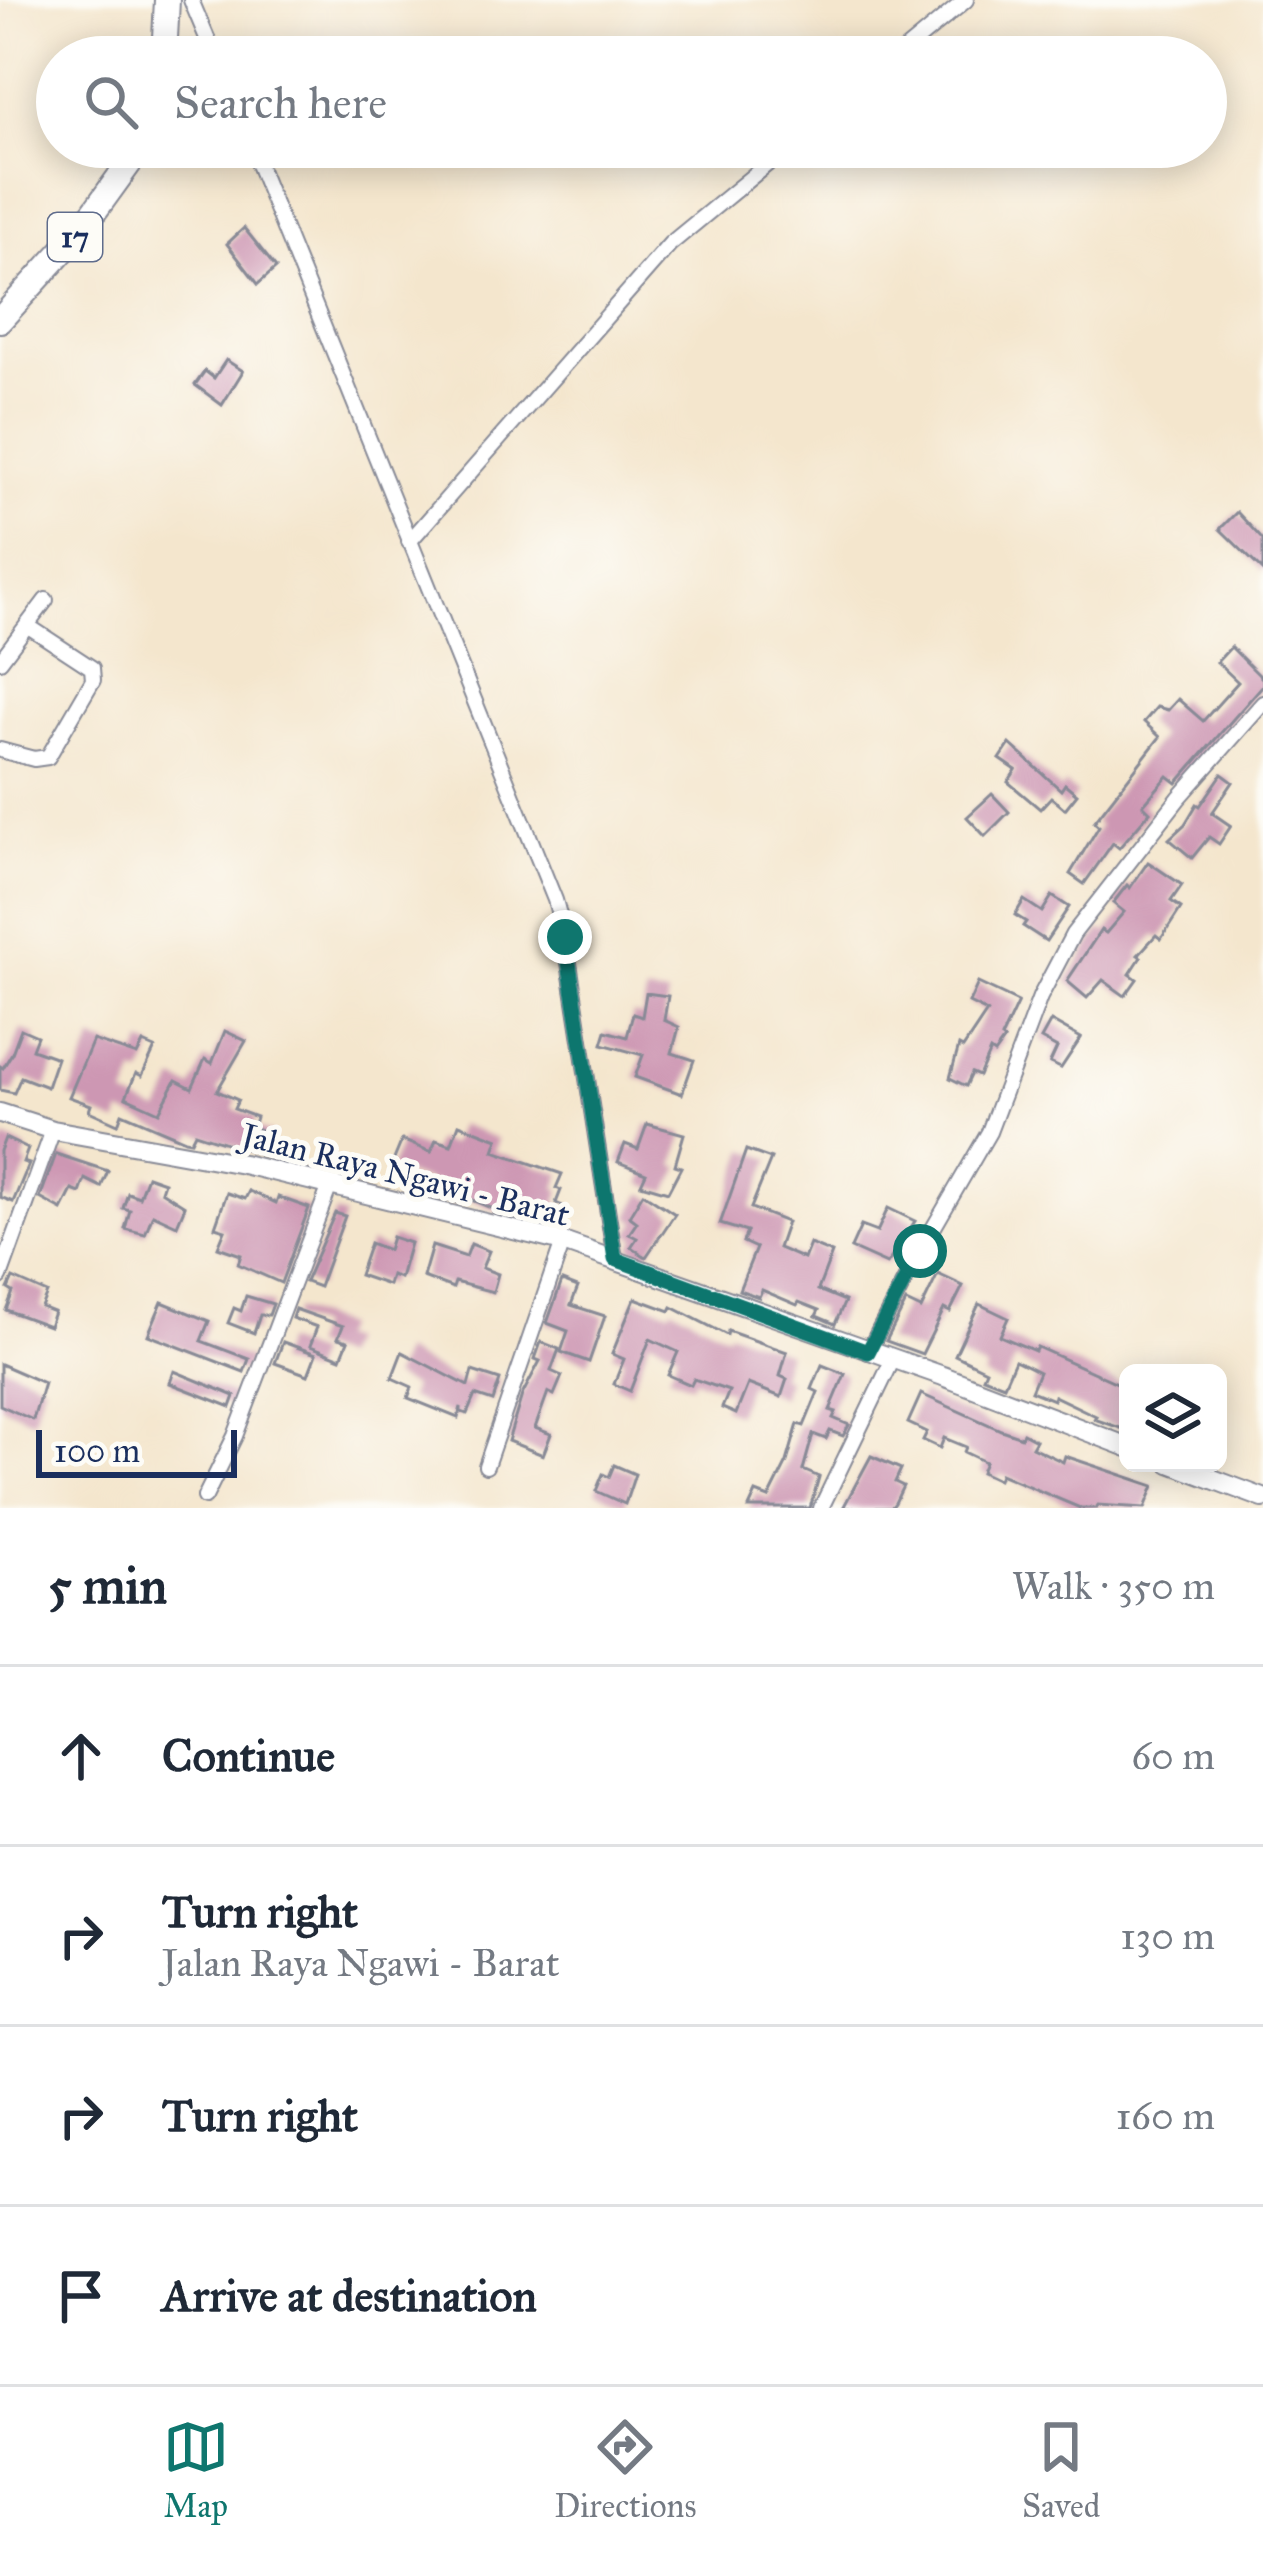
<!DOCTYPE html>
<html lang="en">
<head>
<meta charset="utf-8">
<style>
	body { margin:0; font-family:"IM FELL Great Primer",serif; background:#f6f6f7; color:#1f2937 }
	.controls { position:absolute; right:36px; bottom:36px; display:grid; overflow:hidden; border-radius:18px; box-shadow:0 6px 30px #0003 }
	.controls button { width:108px; height:108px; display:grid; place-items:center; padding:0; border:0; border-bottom:3px solid #e0e1e3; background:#fff; color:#1f2937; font:60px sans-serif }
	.scale { position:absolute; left:36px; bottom:30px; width:201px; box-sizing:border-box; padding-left:12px; border:6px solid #1b2f5e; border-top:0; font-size:33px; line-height:42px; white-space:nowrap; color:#1b2f5e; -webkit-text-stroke:9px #fdfcf7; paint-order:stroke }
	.stop { position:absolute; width:36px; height:36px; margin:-27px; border:9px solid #0f766e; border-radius:50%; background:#fff }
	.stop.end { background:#0f766e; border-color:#fff; box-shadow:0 3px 12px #0008 }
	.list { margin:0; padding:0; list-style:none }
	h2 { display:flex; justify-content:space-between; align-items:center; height:156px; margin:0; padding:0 48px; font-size:51px }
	h2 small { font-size:39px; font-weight:400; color:#747a83 }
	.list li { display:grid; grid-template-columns:78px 1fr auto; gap:36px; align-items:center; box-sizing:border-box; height:180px; padding:0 48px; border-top:3px solid #e0e1e3 }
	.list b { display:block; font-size:45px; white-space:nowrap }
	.list p { margin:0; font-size:39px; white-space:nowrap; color:#747a83 }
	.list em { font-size:39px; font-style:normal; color:#747a83 }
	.icon { flex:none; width:66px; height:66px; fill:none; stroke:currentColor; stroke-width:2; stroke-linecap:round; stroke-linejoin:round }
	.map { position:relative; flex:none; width:1263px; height:1508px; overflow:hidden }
	.search { position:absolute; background:#fff; box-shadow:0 6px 30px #0003; left:36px; right:36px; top:36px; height:132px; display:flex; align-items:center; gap:30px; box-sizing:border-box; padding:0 42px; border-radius:66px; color:#747a83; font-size:45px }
	.sheet { height:876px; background:#fff }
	nav { display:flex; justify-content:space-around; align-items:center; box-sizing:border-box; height:168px; border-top:3px solid #e0e1e3; background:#fff; font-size:33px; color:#747a83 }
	nav a { display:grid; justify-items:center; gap:6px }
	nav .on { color:#0f766e }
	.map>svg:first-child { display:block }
	.building { fill:#cd97b3 }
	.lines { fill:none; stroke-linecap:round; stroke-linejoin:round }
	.street-casing { stroke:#888a96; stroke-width:18 }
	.secondary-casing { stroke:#888a96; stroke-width:22 }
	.highway-casing { stroke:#888a96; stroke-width:28 }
	.street { stroke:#fff; stroke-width:14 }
	.secondary { stroke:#fff; stroke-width:18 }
	.highway { stroke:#fff; stroke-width:24 }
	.route { stroke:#0f766e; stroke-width:15 }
	.labels { text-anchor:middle; stroke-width:10; stroke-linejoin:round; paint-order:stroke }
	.shield { fill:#fdfcf7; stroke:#5f6c8c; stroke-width:3 }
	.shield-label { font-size:30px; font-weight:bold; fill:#1b2f5e }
	.street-label { font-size:33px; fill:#1b2f5e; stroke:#fdfcf7 }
</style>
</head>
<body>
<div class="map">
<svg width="1263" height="1508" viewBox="0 0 1263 1508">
	<rect width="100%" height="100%" fill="#fdfcf7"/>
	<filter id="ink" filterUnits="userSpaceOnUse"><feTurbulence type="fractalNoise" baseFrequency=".00833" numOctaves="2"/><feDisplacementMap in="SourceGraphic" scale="24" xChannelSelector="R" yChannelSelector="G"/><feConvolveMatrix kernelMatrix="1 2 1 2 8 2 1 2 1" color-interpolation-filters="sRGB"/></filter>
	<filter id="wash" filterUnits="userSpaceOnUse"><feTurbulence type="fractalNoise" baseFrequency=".004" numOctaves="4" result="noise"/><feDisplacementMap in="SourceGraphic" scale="48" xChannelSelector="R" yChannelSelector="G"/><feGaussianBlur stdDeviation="2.7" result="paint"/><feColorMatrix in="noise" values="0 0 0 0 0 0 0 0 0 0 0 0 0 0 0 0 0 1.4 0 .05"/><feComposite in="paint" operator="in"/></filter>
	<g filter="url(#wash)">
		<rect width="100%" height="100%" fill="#f4e6cd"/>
		<g id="blocks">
			<g class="building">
				<path d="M244,228L276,268L258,284L227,244Z"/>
				<path d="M226,360L243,371L222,405L195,385L205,371L214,378Z"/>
				<path d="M1237,512L1263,540V571L1220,529Z"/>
				<path d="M1231,647L1263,679V685L1177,783L1168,776L1143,805L1150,812L1119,848L1113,843L1084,884L1070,874L1099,826L1094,822L1160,737L1144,722L1157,707L1168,710L1178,699L1203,721L1238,682L1217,662Z"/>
				<path d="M1010,744L1061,790L1065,784L1077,794L1065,809L1051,797L1040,809L1008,782L1016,770L1000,759Z"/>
				<path d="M1222,774L1233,782L1212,813L1231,826L1219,844L1209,837L1192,858L1169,839L1185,824L1197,804L1200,806Z"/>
				<path d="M992,794L1009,812L985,836L967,817Z"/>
				<path d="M1148,862L1182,885L1171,901L1181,908L1161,939L1156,935L1138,955L1141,957L1130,974L1137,979L1125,996L1103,980L1087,998L1067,981L1101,930L1106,933L1124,912L1113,903L1127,885L1130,888Z"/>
				<path d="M1052,896L1069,907L1046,941L1023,926L1026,922L1015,915L1024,900L1042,912Z"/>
				<path d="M978,983L1018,1002L1001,1038L1004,1040L994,1054L990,1051L979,1076L972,1073L966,1086L950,1078L959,1046L963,1048L987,1012L969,1003Z"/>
				<path d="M646,993L668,996L664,1020L679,1027L672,1053L694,1060L682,1094L635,1077L643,1055L602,1044L606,1031L627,1037L633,1014L642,1017Z"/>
				<path d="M1051,1021L1081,1038L1061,1068L1050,1063L1057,1048L1041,1039Z"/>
				<path d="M21,1029L37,1036L32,1049L57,1058L47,1087L21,1077L14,1093L0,1090V1066L3,1068L12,1053Z"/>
				<path d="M225,1031L246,1041L217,1091L238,1100L234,1109L256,1117L253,1127L274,1135L266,1156L195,1133L191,1141L185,1140L122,1113L118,1124L89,1111L91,1105L69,1097L93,1040L137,1055L143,1043L155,1048L142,1076L136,1073L126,1097L159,1112L176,1080L192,1088L205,1059L212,1063Z"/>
				<path d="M459,1124L498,1139L494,1151L562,1174L556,1188L561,1190L556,1203L567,1208L562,1219L513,1199L508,1215L462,1196L460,1203L440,1198L444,1189L440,1185L390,1169L402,1140L431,1152L436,1140L451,1145Z"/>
				<path d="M647,1124L684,1134L675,1165L681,1167L668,1192L641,1184L646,1173L618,1162L625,1144L638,1149Z"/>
				<path d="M5,1138L28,1149L23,1162L29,1164L13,1202L0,1197V1151Z"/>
				<path d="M746,1150L771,1159L751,1208L787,1222L778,1248L804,1259L810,1244L832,1253L818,1290L845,1301L835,1324L816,1316L819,1310L799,1302L797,1305L762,1290L759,1297L739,1290L756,1248L743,1242L747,1232L720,1224Z"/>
				<path d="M56,1154L108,1171L101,1187L85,1179L80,1193L72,1190L62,1210L40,1198Z"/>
				<path d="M147,1176L164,1182L161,1191L185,1206L177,1225L153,1214L145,1234L125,1229L130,1210L123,1208L128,1193L139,1197Z"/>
				<path d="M249,1191L276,1203L278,1197L309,1208L281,1283L238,1264L241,1255L218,1247L225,1230L215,1227L227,1193L245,1199Z"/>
				<path d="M643,1193L675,1214L646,1257L631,1247L637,1238L629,1234L637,1222L629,1216Z"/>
				<path d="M888,1208L915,1221L887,1264L851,1248L861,1226L877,1232Z"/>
				<path d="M335,1213L345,1216L319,1287L305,1282Z"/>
				<path d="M392,1237L410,1243L400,1278L391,1275L388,1285L359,1275L370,1243L388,1250Z"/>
				<path d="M471,1244L489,1251L482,1268L498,1274L493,1292L455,1282L453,1288L423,1277L432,1246L466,1257Z"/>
				<path d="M938,1274L963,1286L950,1312L944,1309L922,1354L886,1341L906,1302L921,1309Z"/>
				<path d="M13,1278L47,1293L41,1307L54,1312L49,1326L6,1310L13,1292L8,1289Z"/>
				<path d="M562,1281L578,1287L571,1305L605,1316L589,1362L561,1352L568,1331L547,1323Z"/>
				<path d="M246,1296L273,1304L269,1315H260L254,1333L228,1323L234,1308L241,1311Z"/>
				<path d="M635,1298L670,1311L672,1307L727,1335L728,1331L787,1352L780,1376L787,1379L781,1397L748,1384L736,1414L722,1408L729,1391L694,1379L691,1385L668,1375L678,1352L650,1339L630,1391L614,1384L624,1359L612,1354Z"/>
				<path d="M162,1302L209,1321L201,1341L249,1359L244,1372L148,1335Z"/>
				<path d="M979,1304L1008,1318L1000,1336L1035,1351L1037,1347L1128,1388V1418L1123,1429L1094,1419L1096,1416L1054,1396L1053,1400L1031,1391L1039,1372L1015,1360L1004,1385L983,1377L986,1370L955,1355Z"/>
				<path d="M295,1309L343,1326L338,1338L348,1341L341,1358L310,1346L317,1327L292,1318Z"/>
				<path d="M283,1342L316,1354L308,1375L275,1363Z"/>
				<path d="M541,1342L559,1349L551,1371L562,1376L554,1395L548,1392L535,1428L551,1434L543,1455L508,1441L522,1395L540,1361L535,1359Z"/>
				<path d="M402,1352L468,1386L472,1371L500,1380L493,1401L475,1395L467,1414L461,1412V1407L458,1418L408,1398L412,1387L392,1378Z"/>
				<path d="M0,1364L44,1383L33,1420L0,1405Z"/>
				<path d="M822,1365L845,1374L830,1410L836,1412L833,1418L849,1425L843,1436L830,1431L826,1439L813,1434L803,1470L819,1477L810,1508H749L756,1493L769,1498L787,1462L798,1424L804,1426L818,1392L812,1389Z"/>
				<path d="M174,1371L235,1396L231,1407L170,1383Z"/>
				<path d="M921,1394L1001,1430L1021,1437L1023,1433L1036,1440L1032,1447L1063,1462L1065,1456L1154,1486L1145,1508L1098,1505L1096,1508H1080L1000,1474L998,1480L981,1472L985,1462L964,1452L966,1447L944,1438L940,1448L923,1440L927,1432L908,1423Z"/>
				<path d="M871,1456L901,1469L895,1482L903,1486L895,1503L891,1508H843Z"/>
				<path d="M614,1465L635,1474L625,1504L596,1491L603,1474L609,1477Z"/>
			</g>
		</g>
	</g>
	<g filter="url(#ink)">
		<use href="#blocks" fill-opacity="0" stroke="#888a96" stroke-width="3"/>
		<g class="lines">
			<g class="street-casing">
				<g id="street">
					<path d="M191,0L215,57"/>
					<path d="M897,57L966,0"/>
					<path d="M251,147L555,900L565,937L615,1259"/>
					<path d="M409,542L670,244L788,147"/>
					<path d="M0,661L46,600"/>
					<path d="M0,750L34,759L48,757L93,680L92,668L28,626"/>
					<path d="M0,1277L53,1130"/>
					<path d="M868,1352L920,1251L989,1132L1040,997L1073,934L1179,798L1263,703"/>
					<path d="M486,1466L563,1242"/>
					<path d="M205,1497L235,1436L329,1188"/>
					<path d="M821,1508L893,1359"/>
				</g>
			</g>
			<g class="secondary-casing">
				<g id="secondary">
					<path d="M0,1113L53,1130L243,1164L563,1242L943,1376L1128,1447"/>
					<path d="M1170,1463L1263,1498"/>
				</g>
			</g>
			<g class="highway-casing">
				<g id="highway">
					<path d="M164,57L167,0"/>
					<path d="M0,320L78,234L141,147"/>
				</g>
			</g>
			<use href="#street" class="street"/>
			<use href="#secondary" class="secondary"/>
			<use href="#highway" class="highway"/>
		</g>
	</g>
	<g class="lines" filter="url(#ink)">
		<path class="route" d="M565,937L615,1259L868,1352L920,1251"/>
	</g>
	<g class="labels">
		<rect class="shield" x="48" y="213" width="54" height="48" rx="9"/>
		<g class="shield-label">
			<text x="75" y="247">17</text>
		</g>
		<g class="street-label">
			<text transform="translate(406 1174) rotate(14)" y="12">Jalan Raya Ngawi - Barat</text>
		</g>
	</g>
</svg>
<div class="controls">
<button><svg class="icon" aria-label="layers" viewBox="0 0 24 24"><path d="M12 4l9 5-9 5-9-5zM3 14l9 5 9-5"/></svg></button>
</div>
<div class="scale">100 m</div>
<div class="stop" style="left:920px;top:1251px"></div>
<div class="stop end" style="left:565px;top:937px"></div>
<div class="search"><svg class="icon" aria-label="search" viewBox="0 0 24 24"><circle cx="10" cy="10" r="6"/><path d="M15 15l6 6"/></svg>Search here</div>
</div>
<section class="sheet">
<h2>5 min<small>Walk · 350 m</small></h2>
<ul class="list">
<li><svg class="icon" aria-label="ahead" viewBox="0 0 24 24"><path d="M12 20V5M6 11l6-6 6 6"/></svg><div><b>Continue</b></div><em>60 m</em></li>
<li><svg class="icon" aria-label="right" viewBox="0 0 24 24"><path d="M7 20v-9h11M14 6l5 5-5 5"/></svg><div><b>Turn right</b><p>Jalan Raya Ngawi - Barat</p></div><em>130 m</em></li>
<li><svg class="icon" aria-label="right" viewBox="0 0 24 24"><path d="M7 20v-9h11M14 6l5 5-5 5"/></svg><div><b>Turn right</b></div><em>160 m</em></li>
<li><svg class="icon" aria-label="arrive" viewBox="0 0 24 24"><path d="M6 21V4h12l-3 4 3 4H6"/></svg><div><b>Arrive at destination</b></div></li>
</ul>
</section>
<nav>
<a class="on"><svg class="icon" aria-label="map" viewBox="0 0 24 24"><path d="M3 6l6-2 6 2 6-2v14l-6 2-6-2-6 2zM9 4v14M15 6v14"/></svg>Map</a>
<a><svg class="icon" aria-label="directions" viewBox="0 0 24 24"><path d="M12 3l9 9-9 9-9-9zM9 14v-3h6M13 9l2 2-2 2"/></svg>Directions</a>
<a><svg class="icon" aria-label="saved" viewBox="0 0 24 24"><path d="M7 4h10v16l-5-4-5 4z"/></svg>Saved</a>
</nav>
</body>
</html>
